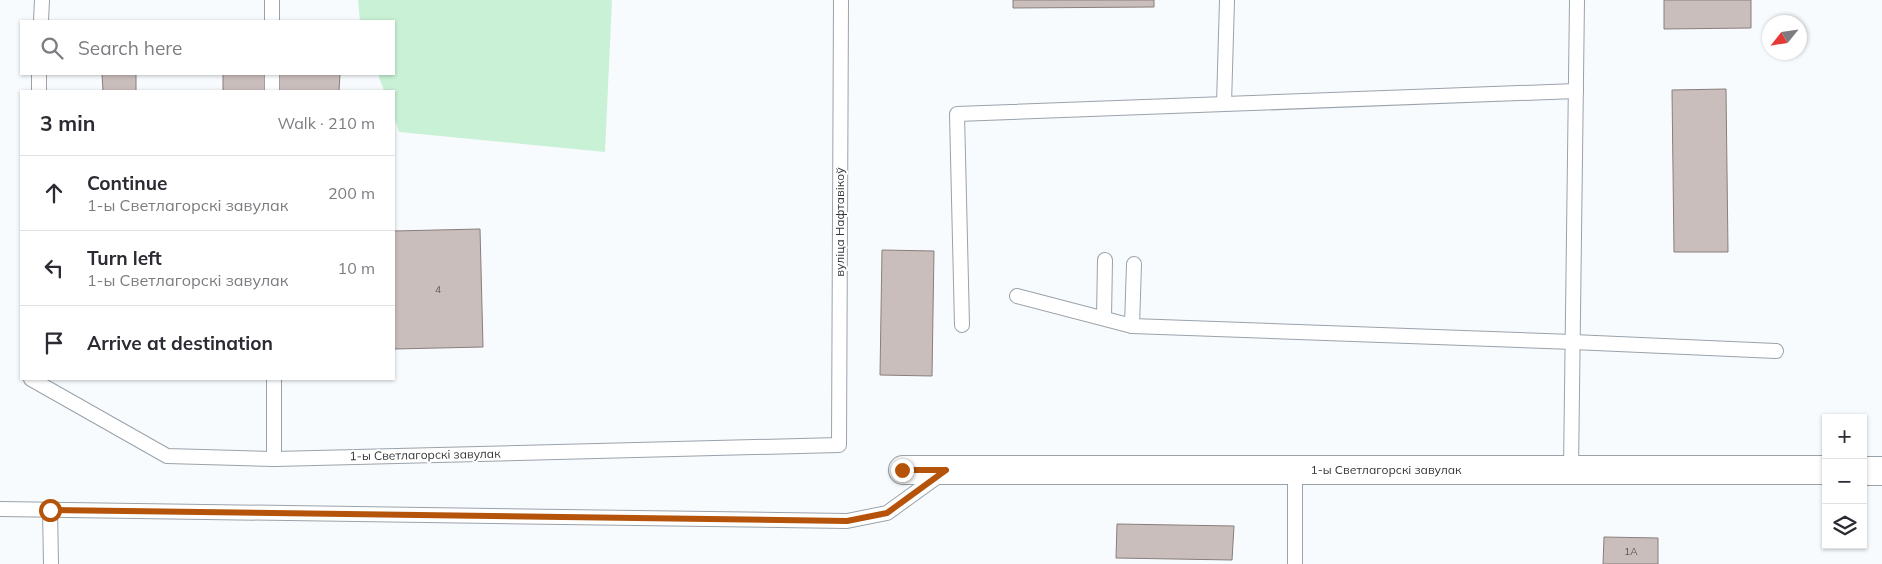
<!DOCTYPE html>
<html lang="en">
<head>
<meta charset="utf-8">
<style>
	body { margin:0; font-family:Mulish,sans-serif; background:#f2f2f3; color:#2b2b33 }
	.controls { position:absolute; right:15px; bottom:15px; display:grid; overflow:hidden; border-radius:0px; box-shadow:0 1px 4px #0004 }
	.controls button { width:45px; height:45px; display:grid; place-items:center; padding:0; border:0; border-bottom:1px solid #e1e1e2; background:#fff; color:#2b2b33; font:25px sans-serif }
	.compass { position:absolute; left:1762px; top:15px; width:45px; height:45px; border-radius:50%; background:#fff; box-shadow:0 1px 4px #0004; rotate:240deg }
	.stop { position:absolute; width:15px; height:15px; margin:-11px; border:4px solid #b45309; border-radius:50%; background:#fff }
	.stop.end { background:#b45309; border-color:#fff; box-shadow:0 1px 5px #0008 }
	.list { margin:0; padding:0; list-style:none }
	h2 { display:flex; justify-content:space-between; align-items:center; height:65px; margin:0; padding:0 20px; font-size:21px }
	h2 small { font-size:16px; font-weight:400; color:#7c7c81 }
	.list li { display:grid; grid-template-columns:32px 1fr auto; gap:15px; align-items:center; box-sizing:border-box; height:75px; padding:0 20px; border-top:1px solid #e1e1e2 }
	.list b { display:block; font-size:19px; white-space:nowrap }
	.list p { margin:0; font-size:16px; white-space:nowrap; color:#7c7c81 }
	.list em { font-size:16px; font-style:normal; color:#7c7c81 }
	.icon { flex:none; width:28px; height:28px; fill:none; stroke:currentColor; stroke-width:2; stroke-linecap:round; stroke-linejoin:round }
	.map { position:relative; flex:none; width:1882px; height:564px; overflow:hidden }
	.search { position:absolute; background:#fff; box-shadow:0 1px 4px #0004; left:20px; top:20px; width:375px; height:55px; display:flex; align-items:center; gap:12px; box-sizing:border-box; padding:0 18px; border-radius:0px; color:#7c7c81; font-size:19px }
	.panel { position:absolute; background:#fff; box-shadow:0 1px 4px #0004; left:20px; top:90px; width:375px; height:290px; border-radius:0px }
	.map>svg:first-child { display:block }
	.green { fill:#c9f1d5 }
	.building { fill:#cabebc; stroke:#897e7c }
	.lines { fill:none; stroke-linecap:round; stroke-linejoin:round }
	.service-casing { stroke:#9aa2aa; stroke-width:16 }
	.minor-casing { stroke:#9aa2aa; stroke-width:30 }
	.service { stroke:#fff; stroke-width:14 }
	.minor { stroke:#fff; stroke-width:28 }
	.route { stroke:#b45309; stroke-width:6 }
	.labels { text-anchor:middle; stroke-width:4; stroke-linejoin:round; paint-order:stroke }
	.number-label { font-size:10px; fill:#59585a }
	.street-label { font-size:12px; fill:#333639; stroke:#fff }
</style>
</head>
<body>
<div class="map">
<svg width="1882" height="564" viewBox="0 0 1882 564">
	<rect width="100%" height="100%" fill="#f7fbfe"/>
	<path class="green" d="M358,0H612L605,152L399,132L394,116V91H384L378,74H394V21H360Z"/>
	<g class="building">
		<path d="M1013,0H1154V7L1013,8Z"/>
		<path d="M1664,0H1751V28L1664,29Z"/>
		<path d="M102,74H136V91H103Z"/>
		<path d="M223,74H340L339,91H223Z"/>
		<path d="M1726,89L1728,252H1674L1672,90Z"/>
		<path d="M480,229L483,347L394,349V231Z"/>
		<path d="M882,250L934,251L932,376L880,375Z"/>
		<path d="M1117,524L1234,526L1232,560L1116,558Z"/>
		<path d="M1604,537L1658,538V564H1603Z"/>
	</g>
	<g class="lines">
		<g class="service-casing">
			<g id="service">
				<path d="M272,0V21"/>
				<path d="M41,21L42,0"/>
				<path d="M272,74V91"/>
				<path d="M39,91V74"/>
				<path d="M1224,104L1227,0"/>
				<path d="M1017,296L1132,326L1573,342L1776,351"/>
				<path d="M1104,318L1105,260"/>
				<path d="M962,325L957,114L1576,91"/>
				<path d="M1132,326L1134,264"/>
				<path d="M31,379L167,456L274,459L839,445L841,0"/>
				<path d="M274,379V459"/>
				<path d="M1571,470L1577,0"/>
				<path d="M0,509L847,521L887,513L941,474"/>
				<path d="M50,510L51,564"/>
				<path d="M1295,564V470"/>
			</g>
		</g>
		<g class="minor-casing">
			<g id="minor">
				<path d="M903,470H1826"/>
				<path d="M1863,471H1882"/>
			</g>
		</g>
		<use href="#service" class="service"/>
		<use href="#minor" class="minor"/>
	</g>
	<g class="lines">
		<path class="route" d="M50,510L847,521L887,513L946,470H902"/>
	</g>
	<g class="labels">
		<g class="number-label">
			<text x="438" y="293">4</text>
			<text x="1631" y="555">1А</text>
		</g>
		<g class="street-label">
			<text transform="translate(840 222) rotate(-90)" y="4">вуліца Нафтавікоў</text>
			<text transform="translate(425 455) rotate(-1)" y="4">1-ы Светлагорскі завулак</text>
			<text x="1386" y="474">1-ы Светлагорскі завулак</text>
		</g>
	</g>
</svg>
<div class="controls">
<button>+</button>
<button>−</button>
<button><svg class="icon" aria-label="layers" viewBox="0 0 24 24"><path d="M12 4l9 5-9 5-9-5zM3 14l9 5 9-5"/></svg></button>
</div>
<svg class="compass" viewBox="-18 -18 36 36"><path d="M0-13l5 13h-10z" fill="#e53935"/><path d="M0 13l5-13h-10z" fill="#7c7c81"/></svg>
<div class="stop" style="left:50px;top:510px"></div>
<div class="stop end" style="left:902px;top:470px"></div>
<div class="search"><svg class="icon" aria-label="search" viewBox="0 0 24 24"><circle cx="10" cy="10" r="6"/><path d="M15 15l6 6"/></svg>Search here</div>
<section class="panel">
<h2>3 min<small>Walk · 210 m</small></h2>
<ul class="list">
<li><svg class="icon" aria-label="ahead" viewBox="0 0 24 24"><path d="M12 20V5M6 11l6-6 6 6"/></svg><div><b>Continue</b><p>1-ы Светлагорскі завулак</p></div><em>200 m</em></li>
<li><svg class="icon" aria-label="left" viewBox="0 0 24 24"><path d="M17 20v-9H6M10 6l-5 5 5 5"/></svg><div><b>Turn left</b><p>1-ы Светлагорскі завулак</p></div><em>10 m</em></li>
<li><svg class="icon" aria-label="arrive" viewBox="0 0 24 24"><path d="M6 21V4h12l-3 4 3 4H6"/></svg><div><b>Arrive at destination</b></div></li>
</ul>
</section>
</div>
</body>
</html>
